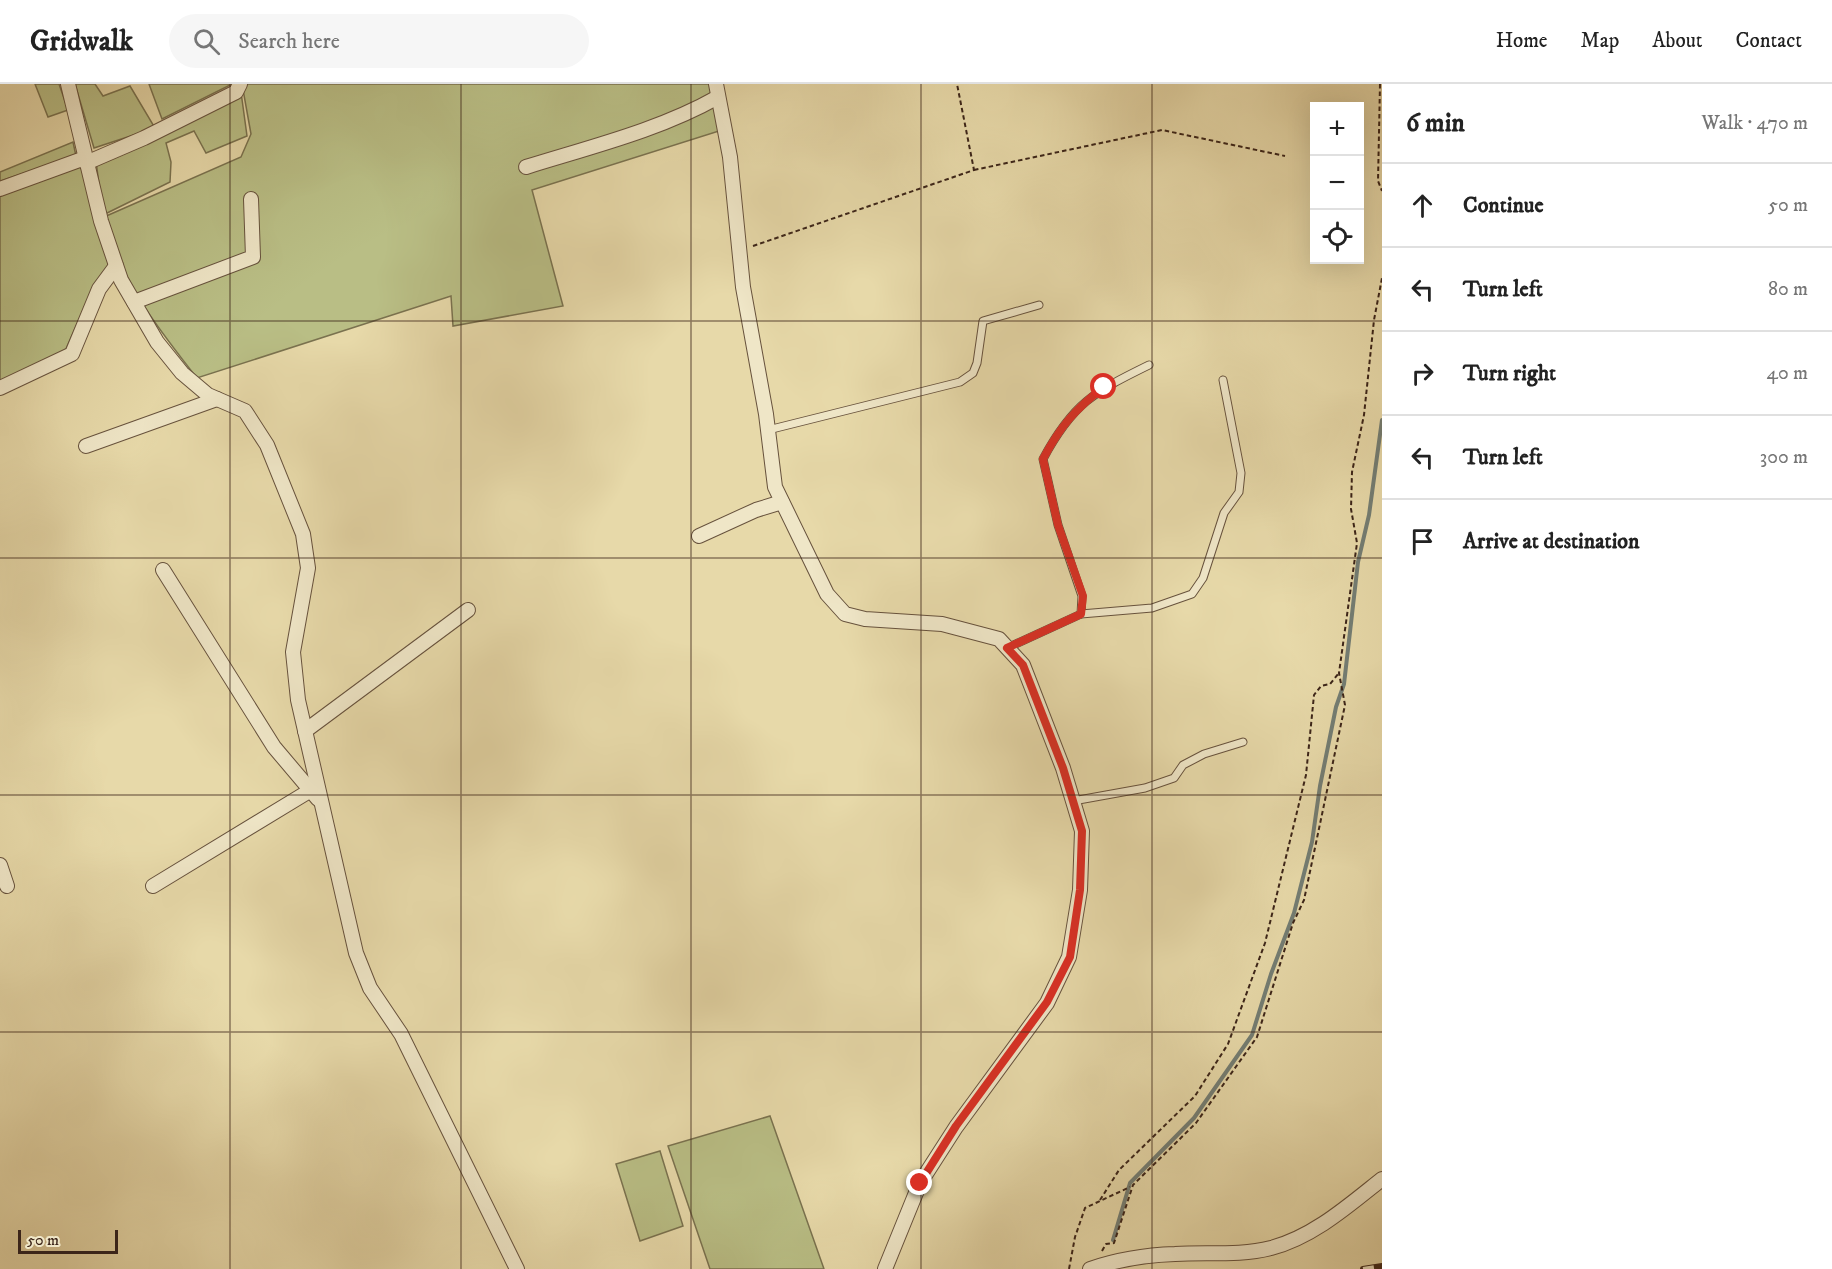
<!DOCTYPE html>
<html lang="en">
<head>
<meta charset="utf-8">
<style>
	body { margin:0; font-family:"IM FELL DW Pica",serif; background:#f6f6f6; color:#222 }
	.controls { position:absolute; right:18px; top:18px; display:grid; overflow:hidden; border-radius:0px; box-shadow:0 6px 24px #0002 }
	.controls button { width:54px; height:54px; display:grid; place-items:center; padding:0; border:0; border-bottom:2px solid #e0e0e0; background:#fff; color:#222; font:30px sans-serif }
	.scale { position:absolute; left:18px; bottom:15px; width:100px; box-sizing:border-box; padding-left:6px; border:3px solid #3c2519; border-top:0; font-size:16px; line-height:21px; white-space:nowrap; color:#3c2519; -webkit-text-stroke:4px #efe6c7; paint-order:stroke }
	.stop { position:absolute; width:18px; height:18px; margin:-14px; border:4px solid #d93025; border-radius:50%; background:#fff }
	.stop.end { background:#d93025; border-color:#fff; box-shadow:0 2px 6px #0008 }
	.list { margin:0; padding:0; list-style:none }
	h2 { display:flex; justify-content:space-between; align-items:center; height:78px; margin:0; padding:0 24px; font-size:26px }
	h2 small { font-size:20px; font-weight:400; color:#767676 }
	.list li { display:grid; grid-template-columns:39px 1fr auto; gap:18px; align-items:center; box-sizing:border-box; height:84px; padding:0 24px; border-top:2px solid #e0e0e0 }
	.list b { display:block; font-size:22px; white-space:nowrap }
	.list em { font-size:20px; font-style:normal; color:#767676 }
	.icon { flex:none; width:33px; height:33px; fill:none; stroke:currentColor; stroke-width:2; stroke-linecap:round; stroke-linejoin:round }
	.map { position:relative; flex:none; width:1382px; height:1185px; overflow:hidden }
	header { display:flex; align-items:center; gap:36px; box-sizing:border-box; height:84px; padding:0 30px; background:#fff; border-bottom:2px solid #e0e0e0 }
	header strong { font-size:28px }
	nav { display:flex; gap:33px; margin-inline-start:auto; font-size:21px }
	.search { width:420px; height:54px; background:#f6f6f6; display:flex; align-items:center; gap:15px; box-sizing:border-box; padding:0 21px; border-radius:33px; color:#767676; font-size:22px }
	main { display:flex }
	aside { flex:1; background:#fff }
	.map>svg:first-child { display:block }
	.green { fill:#b9be85; stroke:#7a724f; stroke-width:1.5 }
	.lines { fill:none; stroke-linecap:round; stroke-linejoin:round }
	.stream { stroke:#747e74; stroke-width:4 }
	.lane-casing { stroke:#67523d; stroke-width:9 }
	.street-casing { stroke:#67523d; stroke-width:16 }
	.path { stroke:#3c2519; stroke-width:2; stroke-dasharray:4.5 3; stroke-linecap:butt }
	.lane { stroke:#efe6c7; stroke-width:7 }
	.street { stroke:#efe6c7; stroke-width:14 }
	.rail-casing { stroke:#3c2519; stroke-width:6 }
	.rail { stroke:#efe6c7; stroke-width:4; stroke-dasharray:11; stroke-linecap:butt }
	.route { stroke:#d93025; stroke-width:8 }
	.grid { fill:none; stroke:#3c2519; stroke-width:1.5; stroke-opacity:0.55 }
</style>
</head>
<body>
<header>
<strong>Gridwalk</strong>
<div class="search"><svg class="icon" aria-label="search" viewBox="0 0 24 24"><circle cx="10" cy="10" r="6"/><path d="M15 15l6 6"/></svg>Search here</div>
<nav><a>Home</a><a>Map</a><a>About</a><a>Contact</a></nav>
</header>
<main>
<div class="map">
<svg width="1382" height="1185" viewBox="0 0 1382 1185">
	<rect width="100%" height="100%" fill="#e7d9a9"/>
	<filter id="stains"><feTurbulence type="fractalNoise" baseFrequency=".00333" numOctaves="4"/><feColorMatrix values="0 0 0 0 .2 0 0 0 0 .09 0 0 0 0 .02 0 0 0 .5 -.17"/></filter>
	<radialGradient id="worn" r=".72"><stop offset=".6" stop-color="#630" stop-opacity="0"/><stop offset="1" stop-color="#630" stop-opacity=".3"/></radialGradient>
	<g class="green">
		<path d="M35,0H59L68,26L48,33Z"/>
		<path d="M75,0H95L103,12L130,2L155,44L94,64Z"/>
		<path d="M149,0H232L162,35Z"/>
		<path d="M242,0H712L719,47L532,106L563,222L453,242L451,212L197,294C154,239 124,202 104,133L241,73L251,50Z"/>
		<path d="M241,8L247,52L206,69L194,47L166,59L171,78L170,98L103,131L96,77Z"/>
		<path d="M73,58L76,72L0,97V88Z"/>
		<path d="M85,74L113,173L84,224L65,267L0,298V105Z"/>
		<path d="M770,1032L824,1185H710L668,1062Z"/>
		<path d="M660,1067L683,1142L640,1157L616,1080Z"/>
	</g>
	<g class="lines">
		<path class="stream" d="M1113,1156L1130,1099L1194,1034L1252,951L1271,890L1294,829L1312,758L1320,702L1336,623L1344,600L1358,478L1369,431L1382,336"/>
		<g class="lane-casing">
			<g id="lane">
				<path d="M768,346L960,298L973,289L977,279L983,237L1039,221"/>
				<path d="M1081,530L1152,524L1192,510L1203,494L1224,429L1239,408L1241,389L1223,296"/>
				<path d="M1007,564L1081,530L1082,512L1058,441L1043,375C1073,319 1094,308 1149,281"/>
				<path d="M1073,717L1145,704L1174,694L1183,681L1204,670L1243,658"/>
			</g>
		</g>
		<g class="street-casing">
			<g id="street">
				<path d="M68,0L101,137L121,196L157,258L182,289L208,311L245,327L267,361L303,450L308,484L293,568L298,616L356,869L370,904L401,950L517,1185"/>
				<path d="M716,0L730,73L743,203L766,330L775,403L827,510L845,530L865,535L942,540L999,555L1023,581L1063,684L1082,747L1080,806L1069,873L1047,919L956,1043L920,1099L885,1185"/>
				<path d="M86,79L144,54L236,8L240,0"/>
				<path d="M526,83C590,63 660,46 718,13"/>
				<path d="M0,105L85,74"/>
				<path d="M134,218L253,173L251,115"/>
				<path d="M0,304L72,270L99,205L116,182"/>
				<path d="M86,362L217,315"/>
				<path d="M699,452L756,426L782,418"/>
				<path d="M163,486L274,663L318,715"/>
				<path d="M305,647L468,526"/>
				<path d="M0,781L7,802"/>
				<path d="M153,802L311,706"/>
				<path d="M1090,1185C1116,1176 1147,1171 1175,1170C1206,1168 1240,1172 1271,1164C1313,1153 1348,1122 1382,1095"/>
			</g>
		</g>
		<g class="path">
			<path d="M1380,0L1378,97L1382,107"/>
			<path d="M974,86L1162,46L1285,72"/>
			<path d="M753,162L974,86L957,0"/>
			<path d="M1100,1116L1119,1086L1195,1012L1228,960L1265,859L1306,691L1314,611L1321,602L1330,600L1339,589"/>
			<path d="M1102,1167L1106,1160L1114,1159L1133,1101L1196,1039L1257,953L1293,839L1304,816L1345,621L1339,589L1357,459L1351,425L1352,388L1364,331L1374,236L1382,194"/>
			<path d="M1069,1185L1075,1153L1085,1124L1130,1103"/>
		</g>
		<use href="#lane" class="lane"/>
		<use href="#street" class="street"/>
		<g class="rail-casing">
			<path id="rail" d="M1363,1185L1382,1182"/>
		</g>
		<use href="#rail" class="rail"/>
	</g>
	<g class="lines">
		<path class="route" d="M920,1099L956,1042L1047,918L1070,873L1080,806L1082,747L1063,684L1023,581L1007,564L1081,530L1083,512L1058,441L1043,375C1060,343 1075,325 1104,303"/>
	</g>
	<path class="grid" d="M230,0V1185M461,0V1185M691,0V1185M921,0V1185M1152,0V1185M0,237H1382M0,474H1382M0,711H1382M0,948H1382"/>
	<rect width="100%" height="100%" filter="url(#stains)"/>
	<rect width="100%" height="100%" fill="url(#worn)"/>
</svg>
<div class="controls">
<button>+</button>
<button>−</button>
<button><svg class="icon" aria-label="locate" viewBox="0 0 24 24"><circle cx="12" cy="12" r="6"/><path d="M12 2v4M12 18v4M2 12h4M18 12h4"/></svg></button>
</div>
<div class="scale">50 m</div>
<div class="stop" style="left:1104px;top:303px"></div>
<div class="stop end" style="left:920px;top:1099px"></div>
</div>
<aside>
<h2>6 min<small>Walk · 470 m</small></h2>
<ul class="list">
<li><svg class="icon" aria-label="ahead" viewBox="0 0 24 24"><path d="M12 20V5M6 11l6-6 6 6"/></svg><div><b>Continue</b></div><em>50 m</em></li>
<li><svg class="icon" aria-label="left" viewBox="0 0 24 24"><path d="M17 20v-9H6M10 6l-5 5 5 5"/></svg><div><b>Turn left</b></div><em>80 m</em></li>
<li><svg class="icon" aria-label="right" viewBox="0 0 24 24"><path d="M7 20v-9h11M14 6l5 5-5 5"/></svg><div><b>Turn right</b></div><em>40 m</em></li>
<li><svg class="icon" aria-label="left" viewBox="0 0 24 24"><path d="M17 20v-9H6M10 6l-5 5 5 5"/></svg><div><b>Turn left</b></div><em>300 m</em></li>
<li><svg class="icon" aria-label="arrive" viewBox="0 0 24 24"><path d="M6 21V4h12l-3 4 3 4H6"/></svg><div><b>Arrive at destination</b></div></li>
</ul>
</aside>
</main>
</body>
</html>
